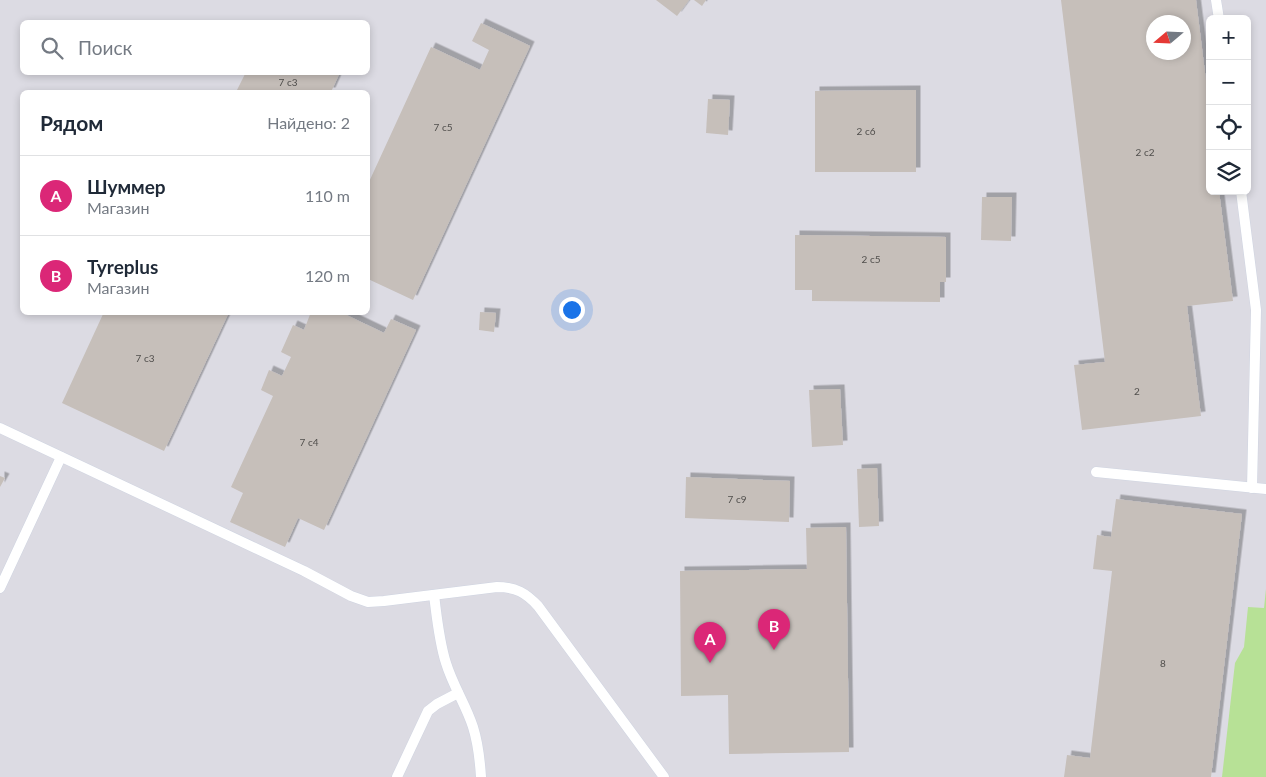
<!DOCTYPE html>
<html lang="ru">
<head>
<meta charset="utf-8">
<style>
	body { margin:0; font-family:Lato,sans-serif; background:#f6f6f7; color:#1f2937 }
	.controls { position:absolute; right:15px; top:15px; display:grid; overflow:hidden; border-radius:8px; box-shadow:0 2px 8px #0003 }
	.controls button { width:45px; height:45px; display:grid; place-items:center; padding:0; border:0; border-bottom:1px solid #e0e1e3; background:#fff; color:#1f2937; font:25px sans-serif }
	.compass { position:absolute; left:1146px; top:15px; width:45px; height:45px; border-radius:50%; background:#fff; box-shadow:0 2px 8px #0003; rotate:251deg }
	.you { position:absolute; left:571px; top:309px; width:18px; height:18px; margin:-12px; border:4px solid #fff; border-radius:50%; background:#1a73e8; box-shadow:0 0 0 8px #1a73e833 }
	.badge { display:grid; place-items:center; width:32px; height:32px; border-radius:50%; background:#db2777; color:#fff; font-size:16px; font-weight:700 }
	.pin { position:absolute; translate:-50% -41px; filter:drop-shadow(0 1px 2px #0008) }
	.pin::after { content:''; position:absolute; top:26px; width:18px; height:15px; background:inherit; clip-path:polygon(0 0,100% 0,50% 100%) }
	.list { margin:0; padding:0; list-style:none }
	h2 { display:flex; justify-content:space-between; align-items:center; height:65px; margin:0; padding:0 20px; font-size:21px }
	h2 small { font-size:16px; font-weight:400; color:#747a83 }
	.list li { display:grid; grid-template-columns:32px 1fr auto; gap:15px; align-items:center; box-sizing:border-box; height:80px; padding:0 20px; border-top:1px solid #e0e1e3 }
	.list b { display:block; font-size:19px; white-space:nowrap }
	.list p { margin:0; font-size:16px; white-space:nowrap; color:#747a83 }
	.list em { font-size:16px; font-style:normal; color:#747a83 }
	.icon { flex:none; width:28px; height:28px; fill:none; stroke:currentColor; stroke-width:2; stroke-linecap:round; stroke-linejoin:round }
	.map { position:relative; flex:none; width:1266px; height:777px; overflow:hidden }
	.search { position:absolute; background:#fff; box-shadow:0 2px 8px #0003; left:20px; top:20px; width:350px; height:55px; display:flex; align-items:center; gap:12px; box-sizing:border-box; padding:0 18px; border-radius:8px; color:#747a83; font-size:19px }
	.panel { position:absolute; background:#fff; box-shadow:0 2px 8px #0003; left:20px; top:90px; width:350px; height:225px; border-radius:8px }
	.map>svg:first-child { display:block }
	.industrial { fill:#dcdbe3; fill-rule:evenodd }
	.green { fill:#b7e196 }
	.building { fill:#c6bfba; fill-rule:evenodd; filter:url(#shadow) }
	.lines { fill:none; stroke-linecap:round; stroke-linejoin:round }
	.lane-casing { stroke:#cfd4e1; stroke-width:11 }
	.lane { stroke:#fff; stroke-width:10 }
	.labels { text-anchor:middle; stroke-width:4.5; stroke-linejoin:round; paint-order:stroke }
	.number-label { font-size:10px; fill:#504e4c }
</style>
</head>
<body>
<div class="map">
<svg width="1266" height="777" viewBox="0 0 1266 777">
	<defs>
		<filter id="shadow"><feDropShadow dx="4.5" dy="-4.5" stdDeviation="0" flood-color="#0004"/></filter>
	</defs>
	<rect width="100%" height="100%" fill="#ebe2da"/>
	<path class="industrial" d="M0,0H1266V777H0ZM1210,19H1247V191H1210ZM22,22H368V72H22ZM1154,22H1184V52H1154ZM22,92H368V312H22Z"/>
	<path class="green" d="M1266,589V777H1222L1235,663L1244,647L1248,607L1264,608Z"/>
	<g class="building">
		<path d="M656,0H689L677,16Z"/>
		<path d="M694,0H706L702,6Z"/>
		<path d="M1061,0H1196L1210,113V191H1219L1233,301L1187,306L1201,416L1082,430L1074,365L1105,362ZM1154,22H1184V52H1154Z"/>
		<path d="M481,23L530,46L413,300L368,279V184L431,47L480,70L489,50L472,41Z"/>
		<path d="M246,72H340L331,92H236Z"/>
		<path d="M916,90V172H815V91Z"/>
		<path d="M708,99L730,100L728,135L706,133Z"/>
		<path d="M982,197H1012L1011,241L981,240Z"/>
		<path d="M795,235L946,237V282H940V302L812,301V290H795Z"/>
		<path d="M104,312H229L164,451L62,403Z"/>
		<path d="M311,312H340L384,333L391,319L416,330L324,530L298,518L285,547L230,522L243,493L231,487L273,396L261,390L269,370L282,376L291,357L281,352L293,325L304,330Z"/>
		<path d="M480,312L496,313L494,332L479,330Z"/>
		<path d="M840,389L843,445L812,447L809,390Z"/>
		<path d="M877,468L879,526L859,527L857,469Z"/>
		<path d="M0,476L5,478L0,487Z"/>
		<path d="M686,477L790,481L789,522L685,518Z"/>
		<path d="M1116,499L1242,514L1211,777H1064L1067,755L1090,758L1112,571L1093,569L1097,535L1111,537Z"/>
		<path d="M846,527L849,752L729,754L728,695L681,696L680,571L807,569L806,528Z"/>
	</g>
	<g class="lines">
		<g class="lane-casing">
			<g id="lane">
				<path d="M1216,0L1219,19"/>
				<path d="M1241,191L1256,310L1252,488"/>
				<path d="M0,428L304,571L351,596L368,602L384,601L497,587C516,587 526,593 538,606L664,777"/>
				<path d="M1096,472L1266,489"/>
				<path d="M0,588L61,457"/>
				<path d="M434,595C437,618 439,641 446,663C453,686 466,705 473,727C478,743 480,761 481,777"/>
				<path d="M397,777L428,711L437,704L458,693"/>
			</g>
		</g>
		<use href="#lane" class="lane"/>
	</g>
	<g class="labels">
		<g class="number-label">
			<text x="288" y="86">7 с3</text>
			<text x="443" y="131">7 с5</text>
			<text x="866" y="135">2 с6</text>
			<text x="1145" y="156">2 с2</text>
			<text x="871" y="263">2 с5</text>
			<text x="145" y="362">7 с3</text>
			<text x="1137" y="395">2</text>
			<text x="309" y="446">7 с4</text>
			<text x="737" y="503">7 с9</text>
			<text x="1163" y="667">8</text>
		</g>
	</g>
</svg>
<div class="controls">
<button>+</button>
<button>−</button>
<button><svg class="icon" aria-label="locate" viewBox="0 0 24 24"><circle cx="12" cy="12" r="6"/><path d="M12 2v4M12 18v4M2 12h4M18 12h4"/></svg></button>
<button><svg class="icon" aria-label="layers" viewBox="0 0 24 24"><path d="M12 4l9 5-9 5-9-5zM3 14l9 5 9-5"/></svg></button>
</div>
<svg class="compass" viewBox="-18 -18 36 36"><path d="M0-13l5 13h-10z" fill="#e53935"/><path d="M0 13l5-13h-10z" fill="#747a83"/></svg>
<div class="you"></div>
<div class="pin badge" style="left:710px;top:663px">A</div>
<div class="pin badge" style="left:774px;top:650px">B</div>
<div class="search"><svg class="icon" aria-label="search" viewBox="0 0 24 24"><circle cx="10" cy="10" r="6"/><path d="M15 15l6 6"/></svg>Поиск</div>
<section class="panel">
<h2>Рядом<small>Найдено: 2</small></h2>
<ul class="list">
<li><span class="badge">A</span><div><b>Шуммер</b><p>Магазин</p></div><em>110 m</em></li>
<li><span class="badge">B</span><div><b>Tyreplus</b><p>Магазин</p></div><em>120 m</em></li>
</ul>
</section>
</div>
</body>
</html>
